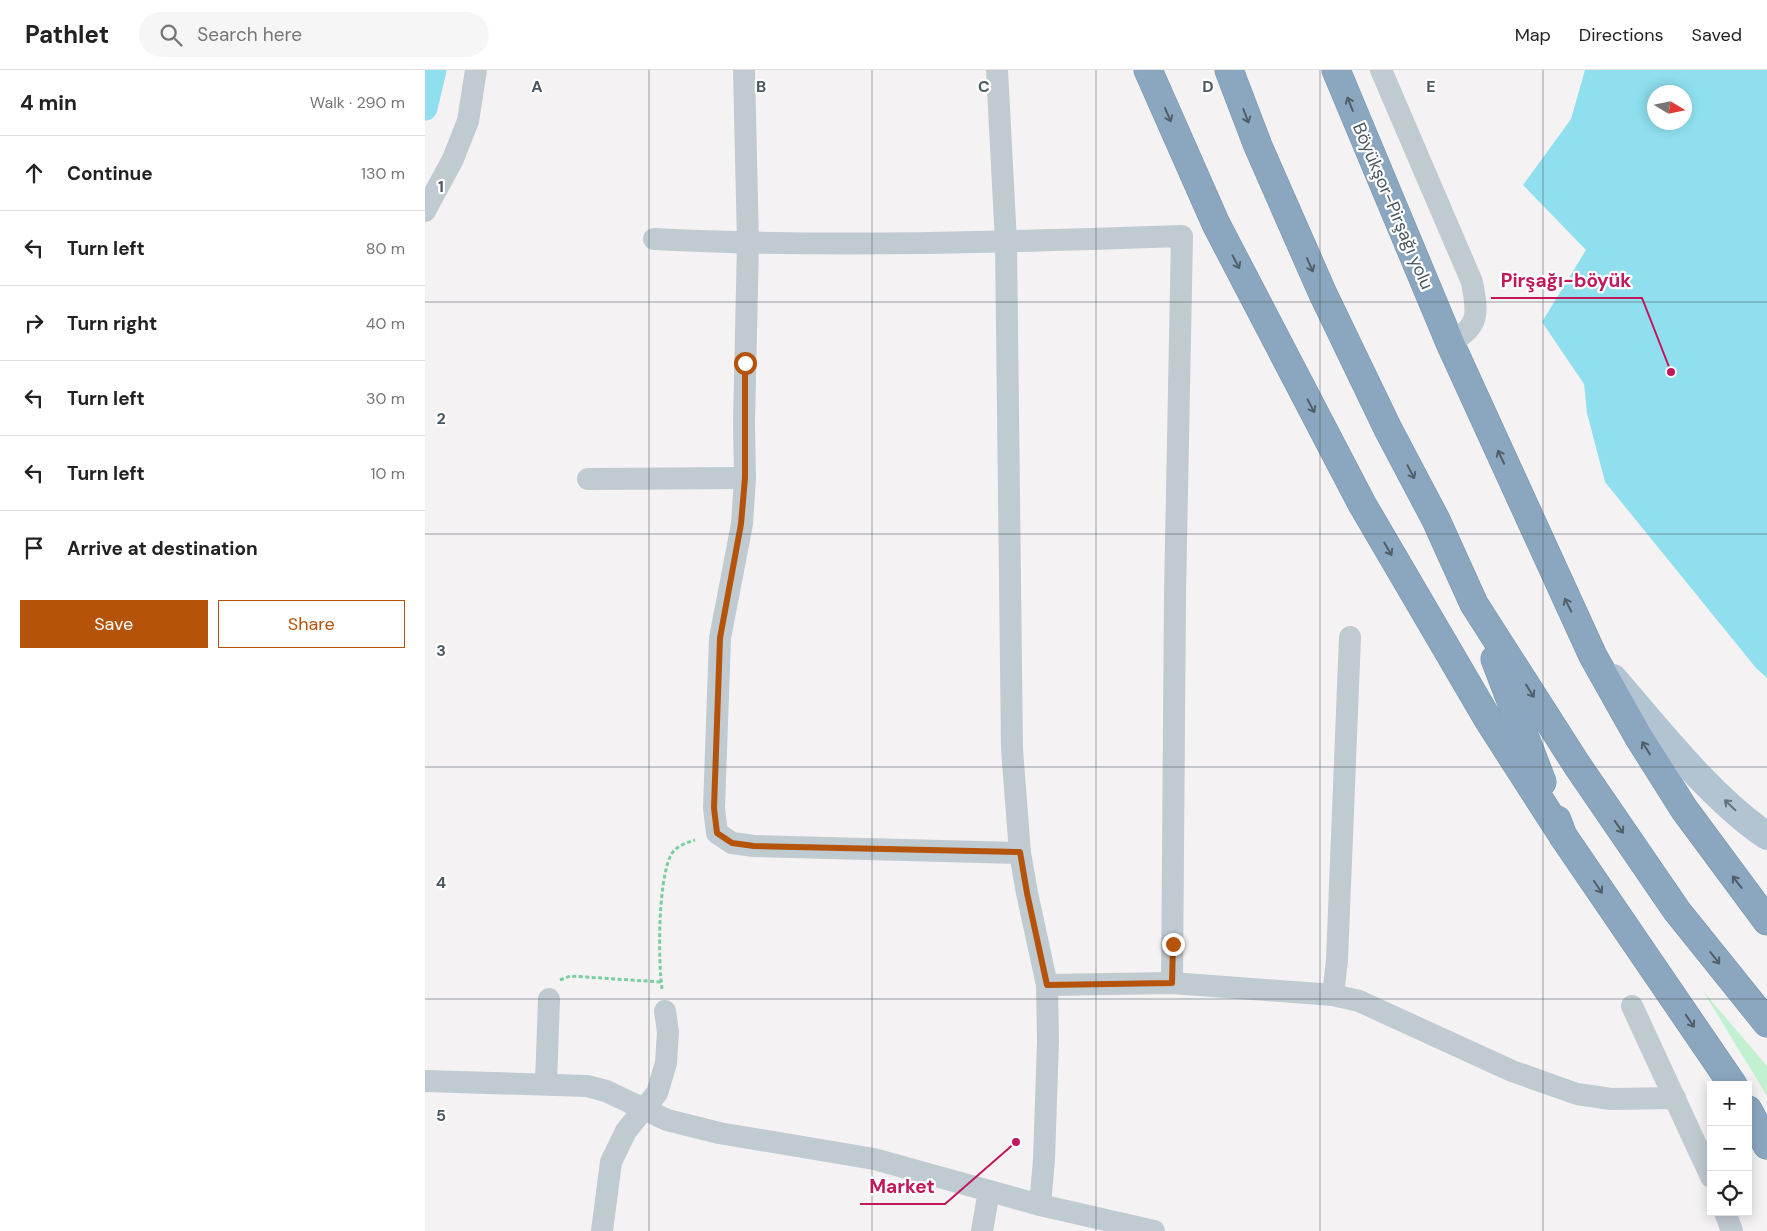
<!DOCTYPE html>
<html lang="en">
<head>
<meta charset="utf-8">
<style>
	body { margin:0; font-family:"DM Sans",sans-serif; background:#f6f6f6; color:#222 }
	.controls { position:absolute; right:15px; bottom:15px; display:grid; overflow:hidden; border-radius:0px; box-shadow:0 2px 12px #0003 }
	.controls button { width:45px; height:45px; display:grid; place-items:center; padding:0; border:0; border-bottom:1px solid #e0e0e0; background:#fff; color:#222; font:25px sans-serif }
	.compass { position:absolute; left:1222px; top:15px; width:45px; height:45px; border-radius:50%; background:#fff; box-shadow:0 2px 12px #0003; rotate:100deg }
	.stop { position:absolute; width:15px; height:15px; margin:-11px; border:4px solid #b45309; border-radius:50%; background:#fff }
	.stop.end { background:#b45309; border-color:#fff; box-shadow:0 1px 5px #0008 }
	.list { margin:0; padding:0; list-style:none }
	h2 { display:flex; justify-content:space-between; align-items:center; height:65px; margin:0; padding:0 20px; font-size:21px }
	h2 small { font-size:16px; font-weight:400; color:#767676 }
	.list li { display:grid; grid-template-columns:32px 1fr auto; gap:15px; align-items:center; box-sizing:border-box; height:75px; padding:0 20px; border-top:1px solid #e0e0e0 }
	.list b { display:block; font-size:19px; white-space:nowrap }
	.list em { font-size:16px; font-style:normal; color:#767676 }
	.actions { display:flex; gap:10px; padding:15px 20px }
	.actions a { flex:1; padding:11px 0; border:1px solid #b45309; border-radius:0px; text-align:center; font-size:18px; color:#b45309 }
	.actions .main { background:#b45309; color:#fff }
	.icon { flex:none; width:28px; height:28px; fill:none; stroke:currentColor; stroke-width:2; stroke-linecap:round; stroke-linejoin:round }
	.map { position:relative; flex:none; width:1342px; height:1161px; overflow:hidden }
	header { display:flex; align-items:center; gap:30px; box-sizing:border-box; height:70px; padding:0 25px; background:#fff; border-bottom:1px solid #e0e0e0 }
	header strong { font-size:24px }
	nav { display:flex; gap:28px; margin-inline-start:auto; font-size:18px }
	.search { width:350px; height:45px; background:#f6f6f6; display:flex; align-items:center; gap:12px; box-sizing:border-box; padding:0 18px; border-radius:28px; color:#767676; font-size:19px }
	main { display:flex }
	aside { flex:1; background:#fff }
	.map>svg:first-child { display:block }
	.green { fill:#c2f1d2 }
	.water { fill:#8fdfee; fill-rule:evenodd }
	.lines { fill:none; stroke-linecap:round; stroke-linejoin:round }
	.canal { stroke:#8fdfee; stroke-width:25 }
	.highway-casing { stroke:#7693ac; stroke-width:29 }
	.path { stroke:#7acfa1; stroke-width:3; stroke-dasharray:4 2.5; stroke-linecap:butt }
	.street { stroke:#c0cad1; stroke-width:22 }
	.primary { stroke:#b2c3d1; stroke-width:28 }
	.highway { stroke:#8ba7c0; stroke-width:28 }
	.oneway { stroke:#505f6a }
	.oneway2 { stroke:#64727c }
	.route { stroke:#b45309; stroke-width:6 }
	.grid { fill:none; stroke:#4a5760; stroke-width:1; stroke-opacity:0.55 }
	.labels { text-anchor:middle; stroke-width:4.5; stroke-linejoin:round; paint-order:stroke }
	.street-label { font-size:18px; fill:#4a5760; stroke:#fff }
	.grid-label { font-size:16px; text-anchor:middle; font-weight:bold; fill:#4a5760; stroke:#fff; stroke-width:4.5; stroke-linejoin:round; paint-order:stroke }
	.leader { fill:none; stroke:#c2185b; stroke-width:2 }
	.callout-dot { fill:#c2185b; stroke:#fff; stroke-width:2 }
	.callout-label { font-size:19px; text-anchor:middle; font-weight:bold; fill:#c2185b; stroke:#fff; stroke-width:4.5; stroke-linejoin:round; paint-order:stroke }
</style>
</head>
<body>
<header>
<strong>Pathlet</strong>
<div class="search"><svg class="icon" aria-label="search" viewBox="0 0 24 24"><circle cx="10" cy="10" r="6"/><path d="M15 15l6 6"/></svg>Search here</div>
<nav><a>Map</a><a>Directions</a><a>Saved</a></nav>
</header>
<main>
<aside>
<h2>4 min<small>Walk · 290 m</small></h2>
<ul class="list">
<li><svg class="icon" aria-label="ahead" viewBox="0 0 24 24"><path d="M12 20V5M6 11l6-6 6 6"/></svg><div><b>Continue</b></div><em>130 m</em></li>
<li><svg class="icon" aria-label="left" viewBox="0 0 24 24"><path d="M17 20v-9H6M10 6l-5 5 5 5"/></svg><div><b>Turn left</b></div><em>80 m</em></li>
<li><svg class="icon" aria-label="right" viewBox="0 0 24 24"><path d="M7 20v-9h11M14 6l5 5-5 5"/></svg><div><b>Turn right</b></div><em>40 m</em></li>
<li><svg class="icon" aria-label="left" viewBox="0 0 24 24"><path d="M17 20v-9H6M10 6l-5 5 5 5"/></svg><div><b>Turn left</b></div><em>30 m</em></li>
<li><svg class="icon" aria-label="left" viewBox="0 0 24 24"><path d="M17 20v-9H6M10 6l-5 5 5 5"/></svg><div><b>Turn left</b></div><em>10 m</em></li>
<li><svg class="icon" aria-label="arrive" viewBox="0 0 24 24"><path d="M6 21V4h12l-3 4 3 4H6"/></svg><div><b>Arrive at destination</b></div></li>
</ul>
<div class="actions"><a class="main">Save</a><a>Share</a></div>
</aside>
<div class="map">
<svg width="1342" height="1161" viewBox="0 0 1342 1161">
	<rect width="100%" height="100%" fill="#f5f2f3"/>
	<path class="green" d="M1278,921L1342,996V1026Z"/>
	<path class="water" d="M1160,0H1342V608L1331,598L1180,412L1162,343L1159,314L1117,252L1161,180L1098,115L1146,49ZM1230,22H1260V52H1230Z"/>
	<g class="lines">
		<path class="canal" d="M0,38L9,0"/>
		<g class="highway-casing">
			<g id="highway">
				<path d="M723,0L791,154L937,434L1064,651L1138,766"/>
				<path d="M804,0L833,76L898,224L963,359L1011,450L1049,534L1152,695L1252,841L1342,953"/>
				<path d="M911,0L1025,273L1168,586L1213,666L1259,739L1342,851"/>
				<path d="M1070,589L1117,712"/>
				<path d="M1132,750L1138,766L1308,1015"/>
				<path d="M1323,1040L1342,1075"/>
			</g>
		</g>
		<g class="path">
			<path d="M135,910L145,906L236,912"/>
			<path d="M237,919C233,888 233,815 245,787C249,777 260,773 270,770"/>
		</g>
		<g class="street">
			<path d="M319,0L323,173L319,353L320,408L317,454L295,568L289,738L292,763L307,773L329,776L595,783"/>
			<path d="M572,0L581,172L587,679L595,783L602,823L622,915L623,971L619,1090L615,1135"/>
			<path d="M956,0L1047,212C1053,244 1055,256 1025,273"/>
			<path d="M0,141L28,89L43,51L51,0"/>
			<path d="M229,169C405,178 581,172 757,166L750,524L747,913"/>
			<path d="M163,409L320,408"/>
			<path d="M622,915L747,913L908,925L934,931L1087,1001L1152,1024L1186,1029L1250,1028"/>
			<path d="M908,925L912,890L925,567"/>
			<path d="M1207,936L1286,1107"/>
			<path d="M0,1011L162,1016L181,1021L242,1050L294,1063L449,1089L615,1135L729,1161"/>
			<path d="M121,1013L124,929"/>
			<path d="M1300,1142L1307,1161"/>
			<path d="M177,1161L186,1092L201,1061L232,1023L241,993L243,962L240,941"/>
			<path d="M557,1161L564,1121"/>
		</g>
		<path class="primary" d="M1188,608C1233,660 1285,727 1342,766"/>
		<use href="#highway" class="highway"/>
	</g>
	<defs><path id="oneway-shaft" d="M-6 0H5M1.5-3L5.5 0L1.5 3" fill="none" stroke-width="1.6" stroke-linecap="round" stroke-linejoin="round" transform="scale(1.25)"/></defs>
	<g class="oneway">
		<use href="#oneway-shaft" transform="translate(925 34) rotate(-112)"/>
		<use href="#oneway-shaft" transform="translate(743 45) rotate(66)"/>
		<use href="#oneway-shaft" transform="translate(821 46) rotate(69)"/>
		<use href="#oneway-shaft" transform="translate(811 192) rotate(62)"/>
		<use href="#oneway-shaft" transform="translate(885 195) rotate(66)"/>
		<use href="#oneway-shaft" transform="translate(886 336) rotate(62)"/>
		<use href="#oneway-shaft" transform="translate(1076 387) rotate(-115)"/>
		<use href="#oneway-shaft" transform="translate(986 402) rotate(62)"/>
		<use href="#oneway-shaft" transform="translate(963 479) rotate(60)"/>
		<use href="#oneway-shaft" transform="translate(1143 535) rotate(-116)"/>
		<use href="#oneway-shaft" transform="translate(1105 621) rotate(58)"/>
		<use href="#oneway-shaft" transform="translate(1221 678) rotate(-122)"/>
		<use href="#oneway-shaft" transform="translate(1194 757) rotate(55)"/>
		<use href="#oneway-shaft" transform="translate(1312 812) rotate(-128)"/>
		<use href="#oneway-shaft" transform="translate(1173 817) rotate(56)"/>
		<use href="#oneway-shaft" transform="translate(1290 888) rotate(52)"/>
		<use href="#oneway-shaft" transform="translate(1265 951) rotate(56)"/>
	</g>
	<use class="oneway2" href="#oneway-shaft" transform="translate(1305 735) rotate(-136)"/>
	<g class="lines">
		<path class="route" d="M320,293V408L316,454L295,568L289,738L292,763L307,773L329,776L595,782L602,823L622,915L747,913L748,874"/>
	</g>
	<path class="grid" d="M224,0V1161M447,0V1161M671,0V1161M895,0V1161M1118,0V1161M0,232H1342M0,464H1342M0,697H1342M0,929H1342"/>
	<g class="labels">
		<g class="street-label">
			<text transform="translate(968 136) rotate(67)" y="6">Böyükşor-Pirşağı yolu</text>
		</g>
	</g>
	<g class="grid-label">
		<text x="112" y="22">A</text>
		<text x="336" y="22">B</text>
		<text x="559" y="22">C</text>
		<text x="783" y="22">D</text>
		<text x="1006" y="22">E</text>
		<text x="16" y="122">1</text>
		<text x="16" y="354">2</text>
		<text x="16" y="586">3</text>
		<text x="16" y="818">4</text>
		<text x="16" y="1051">5</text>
	</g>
	<path class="leader" d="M1246 302L1217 228H1066M591 1072L520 1134H435"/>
	<g class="callout-dot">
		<circle cx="1246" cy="302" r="5"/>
		<circle cx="591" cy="1072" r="5"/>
	</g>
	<g class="callout-label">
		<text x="1141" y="217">Pirşağı-böyük</text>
		<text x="477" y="1123">Market</text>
	</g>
</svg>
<div class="controls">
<button>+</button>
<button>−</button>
<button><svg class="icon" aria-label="locate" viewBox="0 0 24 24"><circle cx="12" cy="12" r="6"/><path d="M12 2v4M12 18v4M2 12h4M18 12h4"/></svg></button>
</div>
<svg class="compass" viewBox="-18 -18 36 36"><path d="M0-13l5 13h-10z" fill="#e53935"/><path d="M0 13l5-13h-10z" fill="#767676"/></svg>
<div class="stop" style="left:320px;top:293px"></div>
<div class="stop end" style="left:748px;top:874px"></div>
</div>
</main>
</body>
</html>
